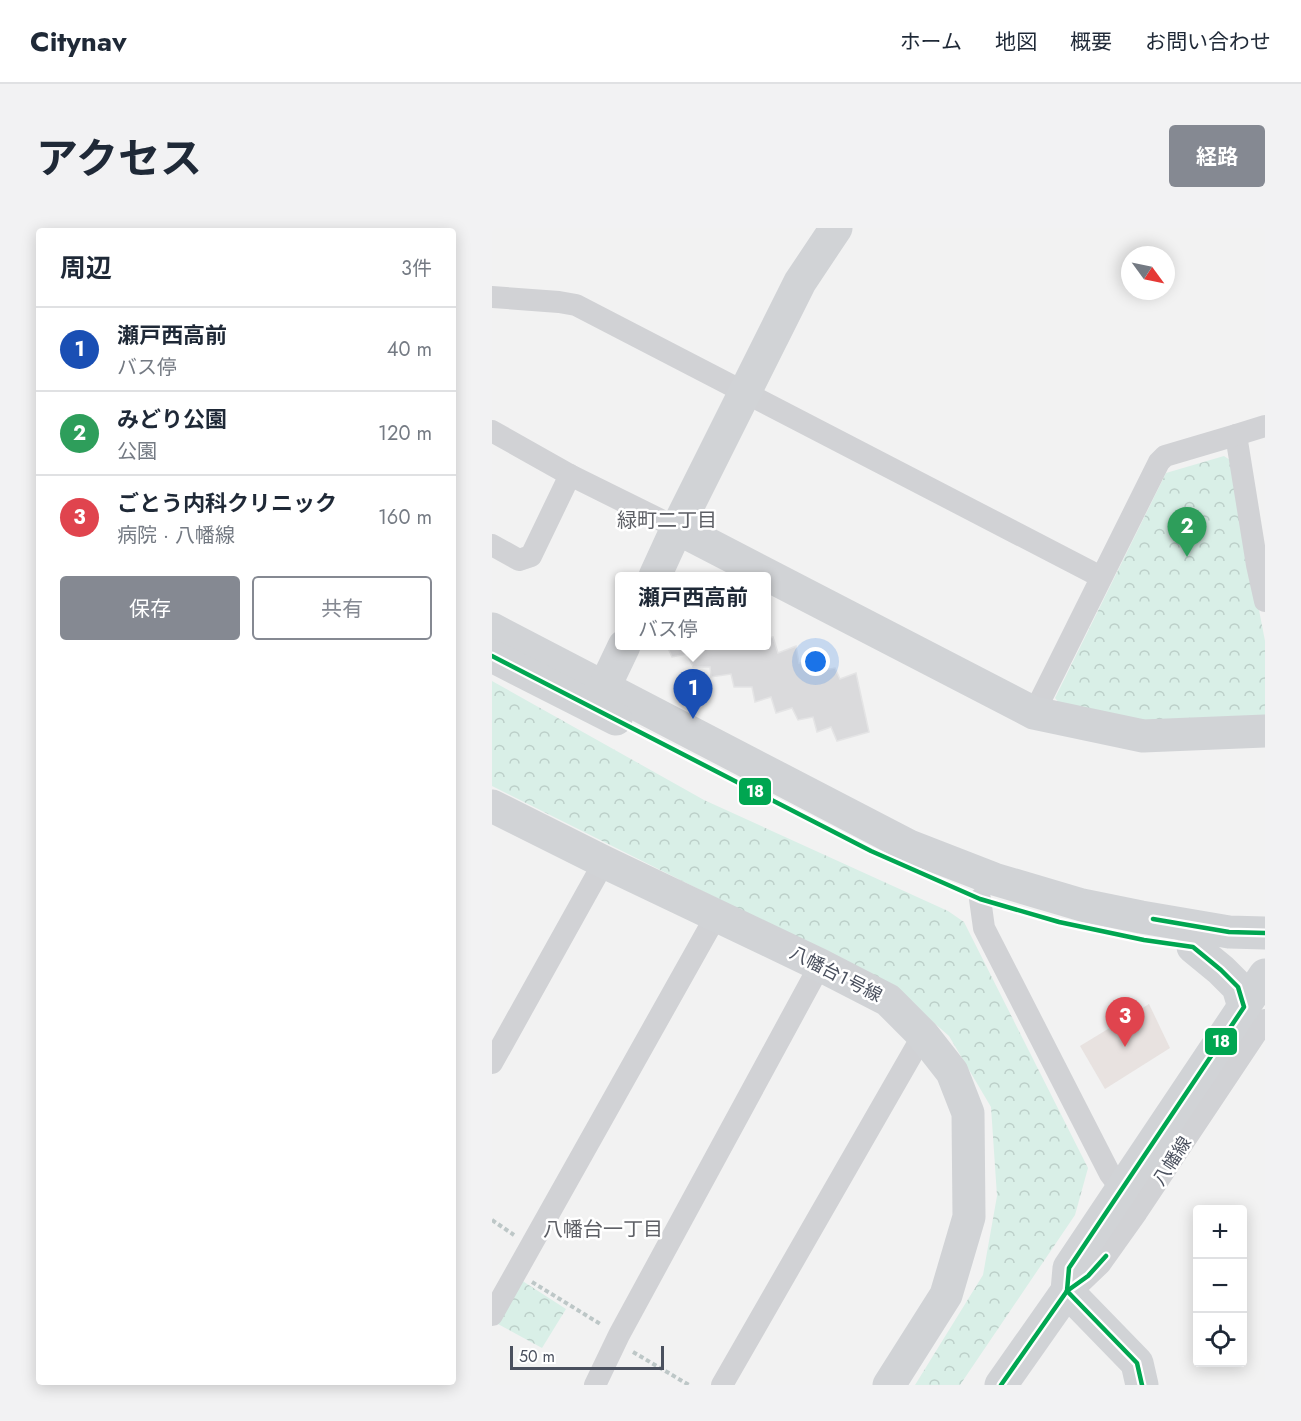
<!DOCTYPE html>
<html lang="ja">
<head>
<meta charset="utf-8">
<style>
	body { margin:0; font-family:Jost,"Noto Sans JP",sans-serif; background:#f2f2f3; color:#1f2937 }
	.controls { position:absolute; right:18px; bottom:18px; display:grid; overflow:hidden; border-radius:6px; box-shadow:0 3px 15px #0003 }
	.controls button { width:54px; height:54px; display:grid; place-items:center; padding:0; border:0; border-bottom:2px solid #e0e1e3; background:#fff; color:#1f2937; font:30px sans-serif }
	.compass { position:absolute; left:629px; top:18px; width:54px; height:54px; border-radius:50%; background:#fff; box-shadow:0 3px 15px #0003; rotate:123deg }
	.scale { position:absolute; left:18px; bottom:15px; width:154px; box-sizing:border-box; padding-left:6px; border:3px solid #4a505e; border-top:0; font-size:16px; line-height:21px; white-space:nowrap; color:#4a505e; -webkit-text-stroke:4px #fff; paint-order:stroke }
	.you { position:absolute; left:324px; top:434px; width:21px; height:21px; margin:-15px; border:4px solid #fff; border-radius:50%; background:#1a73e8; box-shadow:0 0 0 9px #1a73e833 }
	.badge { display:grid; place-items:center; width:39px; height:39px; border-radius:50%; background:#858992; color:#fff; font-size:20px; font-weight:700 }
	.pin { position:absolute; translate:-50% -50px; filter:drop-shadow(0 2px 3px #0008) }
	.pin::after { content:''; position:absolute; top:32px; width:21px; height:18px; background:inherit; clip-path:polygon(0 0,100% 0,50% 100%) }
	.popup { position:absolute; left:123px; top:344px; width:156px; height:78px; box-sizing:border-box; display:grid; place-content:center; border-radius:6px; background:#fff; filter:drop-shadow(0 2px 4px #0005); font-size:20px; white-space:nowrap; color:#747a83 }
	.popup b { font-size:22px; color:#1f2937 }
	.popup::after { content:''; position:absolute; left:50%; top:100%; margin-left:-12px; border:12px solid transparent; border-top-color:#fff }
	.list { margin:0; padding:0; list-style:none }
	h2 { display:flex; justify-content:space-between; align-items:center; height:78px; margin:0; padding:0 24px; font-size:26px }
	h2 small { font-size:20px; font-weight:400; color:#747a83 }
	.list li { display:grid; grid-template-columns:39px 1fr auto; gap:18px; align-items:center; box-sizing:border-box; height:84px; padding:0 24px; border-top:2px solid #e0e1e3 }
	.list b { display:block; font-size:22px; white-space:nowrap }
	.list p { margin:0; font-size:20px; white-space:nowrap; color:#747a83 }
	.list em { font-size:20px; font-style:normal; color:#747a83 }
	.actions { display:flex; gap:12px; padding:18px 24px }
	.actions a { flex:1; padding:14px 0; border:2px solid #858992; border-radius:6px; text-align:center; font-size:21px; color:#858992 }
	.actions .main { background:#858992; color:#fff }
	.icon { flex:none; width:33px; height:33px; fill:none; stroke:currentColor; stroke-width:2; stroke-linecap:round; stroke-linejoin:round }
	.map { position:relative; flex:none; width:773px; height:1157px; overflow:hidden; border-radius:6px }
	header { display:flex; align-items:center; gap:36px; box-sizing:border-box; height:84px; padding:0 30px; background:#fff; border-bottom:2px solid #e0e1e3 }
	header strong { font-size:28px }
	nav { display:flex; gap:33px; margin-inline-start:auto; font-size:21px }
	.intro { display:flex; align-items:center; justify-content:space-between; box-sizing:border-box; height:144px; padding:0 36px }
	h1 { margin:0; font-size:42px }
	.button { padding:15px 27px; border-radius:6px; background:#858992; color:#fff; font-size:21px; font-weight:700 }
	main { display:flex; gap:36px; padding:0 36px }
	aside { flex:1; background:#fff; border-radius:6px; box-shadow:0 3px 15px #0003 }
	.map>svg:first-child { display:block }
	.medical { fill:#e8e2e0 }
	.forest { fill:url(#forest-crowns) }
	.building { fill:#dadadc; stroke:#e4e4e5; stroke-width:1.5 }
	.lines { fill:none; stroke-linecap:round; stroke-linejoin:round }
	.path { stroke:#bdc7c7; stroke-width:4; stroke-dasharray:4.5 3; stroke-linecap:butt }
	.street { stroke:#d1d2d5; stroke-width:22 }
	.secondary { stroke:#d1d3d6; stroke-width:33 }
	.bus-1-casing { stroke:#fff; stroke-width:9 }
	.bus-1 { stroke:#00a651; stroke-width:4.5 }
	.labels { text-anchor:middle; stroke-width:5; stroke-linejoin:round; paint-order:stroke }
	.street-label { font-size:18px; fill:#4a505e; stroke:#fff }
	.neighbourhood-label { font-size:20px; fill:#5e6066; stroke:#fff }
	.line-badge { stroke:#fff; stroke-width:2 }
	.badge-label { font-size:16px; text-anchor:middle; font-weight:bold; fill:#fff }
</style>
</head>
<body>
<header>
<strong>Citynav</strong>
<nav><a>ホーム</a><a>地図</a><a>概要</a><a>お問い合わせ</a></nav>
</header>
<div class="intro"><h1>アクセス</h1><a class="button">経路</a></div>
<main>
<aside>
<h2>周辺<small>3件</small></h2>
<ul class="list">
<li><span class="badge" style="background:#1a4fb4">1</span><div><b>瀬戸西高前</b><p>バス停</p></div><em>40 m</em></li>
<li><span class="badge" style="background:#2e9e5b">2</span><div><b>みどり公園</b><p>公園</p></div><em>120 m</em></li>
<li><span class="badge" style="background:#e0444e">3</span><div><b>ごとう内科クリニック</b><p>病院 · 八幡線</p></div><em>160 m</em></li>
</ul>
<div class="actions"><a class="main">保存</a><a>共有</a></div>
</aside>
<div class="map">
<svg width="773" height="1157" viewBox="0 0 773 1157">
	<defs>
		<pattern id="forest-crowns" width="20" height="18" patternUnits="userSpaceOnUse" patternTransform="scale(1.5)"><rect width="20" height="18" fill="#d9efe7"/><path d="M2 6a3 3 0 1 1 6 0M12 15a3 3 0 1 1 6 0" fill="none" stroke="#bccfc9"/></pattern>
	</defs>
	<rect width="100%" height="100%" fill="#f2f2f2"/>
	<path class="medical" d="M657,776L678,820L613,861L588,818Z"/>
	<g class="forest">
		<path d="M732,228L738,232L773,413V489L653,494L569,477L563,470L674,245Z"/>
		<path d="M0,453L212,572L456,683L472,694L596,940L583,987L468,1157H423L491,1047L505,968L499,879L457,808L399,757L0,558Z"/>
		<path d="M29,1052L74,1081L50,1120L4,1095Z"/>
	</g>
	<path class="building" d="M281,409L286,425L304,418L307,435L324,431L327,443L343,440L348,451L364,445L377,504L345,513L339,499L325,504L321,489L306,492L300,480L284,485L279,469L263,474L260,459H242L239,446L219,449L218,439H201L195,426L180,429L175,418H274V411Z"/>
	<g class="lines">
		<g class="path">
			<path d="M0,992L22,1007"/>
			<path d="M40,1054L110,1097"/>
			<path d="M141,1124L197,1157"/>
		</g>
		<g class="street">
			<path d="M0,69L67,74L84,77L609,349"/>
			<path d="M0,203L78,247L185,300"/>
			<path d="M744,207L765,337L773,373"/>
			<path d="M0,317L27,332L39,328L78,247"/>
			<path d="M542,485L667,234L673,228L744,207L773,198"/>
			<path d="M488,671L492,700L618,946L630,962"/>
			<path d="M0,835L112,634"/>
			<path d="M575,1063L585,1058L608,1036L645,984L773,792"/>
			<path d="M0,1087L224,688"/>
			<path d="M103,1157L127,1107L328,737"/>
			<path d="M230,1157L431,807"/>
		</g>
		<g class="secondary">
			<path d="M344,0L308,54L185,300L542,485L651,508L773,503"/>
			<path d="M163,348L185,300"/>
			<path d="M0,401L417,618L502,651L590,677L649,689L737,704L773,705"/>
			<path d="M0,428L124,491"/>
			<path d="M102,478L112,460L132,418"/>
			<path d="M0,578L112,634L328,737L396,772L431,807L460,844L476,885L477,989L454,1067L397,1157"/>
			<path d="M701,719L729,742L746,759L752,779"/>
			<path d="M575,1063L645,1135L650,1157"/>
			<path d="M509,1157L575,1063L577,1040L773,747"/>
		</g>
		<g class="bus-1-casing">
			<g id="bus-1">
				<path d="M0,428L379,623L488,671L567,694L652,712L701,719L729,742L746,759L752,779L577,1040L575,1063"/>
				<path d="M661,691L737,704L773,705"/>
				<path d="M575,1063L645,1135L650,1157"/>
				<path d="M509,1157L575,1063L596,1048L614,1028"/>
			</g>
		</g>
		<use href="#bus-1" class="bus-1"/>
	</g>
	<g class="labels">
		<g class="street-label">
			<text transform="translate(344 746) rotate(27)" y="6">八幡台１号線</text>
			<text transform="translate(680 933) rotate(-57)" y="6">八幡線</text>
		</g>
		<g class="neighbourhood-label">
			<text x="175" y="299">緑町二丁目</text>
			<text x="111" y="1008">八幡台一丁目</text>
		</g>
	</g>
	<g class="line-badge">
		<rect x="246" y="549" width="34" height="29" rx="6" fill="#00a651"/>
		<rect x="712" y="799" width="34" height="29" rx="6" fill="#00a651"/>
	</g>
	<g class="badge-label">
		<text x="263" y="569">18</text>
		<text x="729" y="819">18</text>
	</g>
</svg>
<div class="controls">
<button>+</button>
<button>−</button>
<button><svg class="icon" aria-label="locate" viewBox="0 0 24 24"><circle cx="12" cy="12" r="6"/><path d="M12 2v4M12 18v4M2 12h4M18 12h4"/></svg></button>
</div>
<svg class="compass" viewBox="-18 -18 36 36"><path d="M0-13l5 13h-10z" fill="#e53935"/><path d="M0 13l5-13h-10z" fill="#747a83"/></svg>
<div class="scale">50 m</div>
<div class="you"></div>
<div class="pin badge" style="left:201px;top:491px;background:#1a4fb4">1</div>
<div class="popup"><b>瀬戸西高前</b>バス停</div>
<div class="pin badge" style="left:695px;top:329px;background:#2e9e5b">2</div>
<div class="pin badge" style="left:633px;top:819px;background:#e0444e">3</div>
</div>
</main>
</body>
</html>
